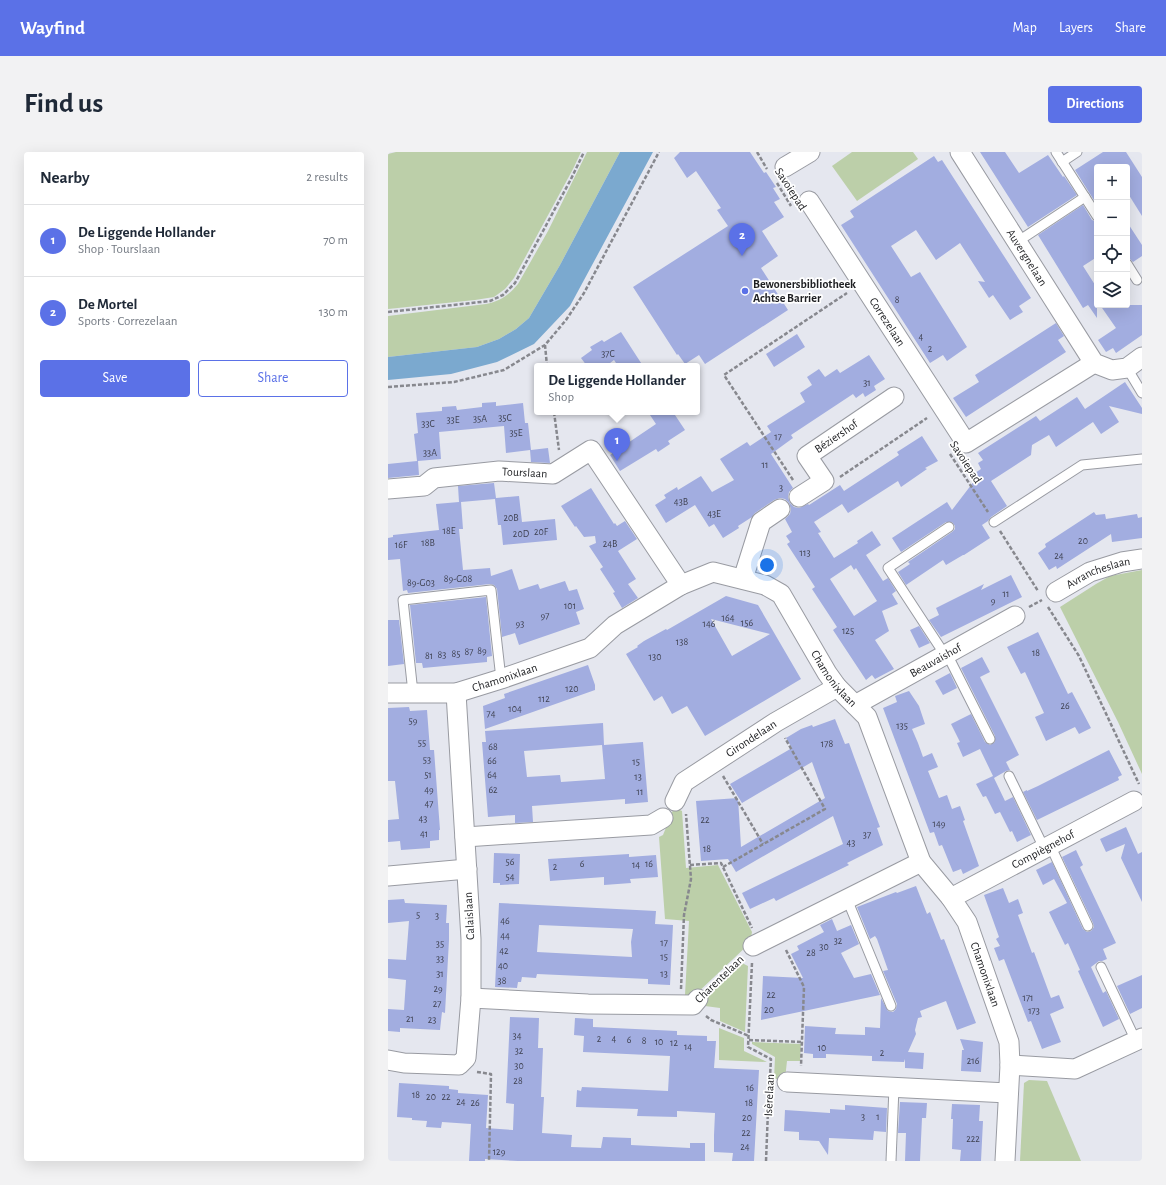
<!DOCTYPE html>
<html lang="en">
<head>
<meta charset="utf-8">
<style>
	body { margin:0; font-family:"Alegreya Sans",sans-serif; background:#f2f2f3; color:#1f2937 }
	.controls { position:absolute; right:12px; top:12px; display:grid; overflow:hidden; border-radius:4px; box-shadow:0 4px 16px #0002 }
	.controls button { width:36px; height:36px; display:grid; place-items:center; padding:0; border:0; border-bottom:1px solid #e0e1e3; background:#fff; color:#1f2937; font:20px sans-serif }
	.you { position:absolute; left:379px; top:413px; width:14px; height:14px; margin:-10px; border:3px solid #fff; border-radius:50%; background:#1a73e8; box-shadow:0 0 0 6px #1a73e833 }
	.badge { display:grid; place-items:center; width:26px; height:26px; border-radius:50%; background:#5b71e7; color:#fff; font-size:13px; font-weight:700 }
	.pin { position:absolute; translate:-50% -33px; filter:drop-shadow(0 1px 2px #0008) }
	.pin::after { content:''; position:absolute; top:21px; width:14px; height:12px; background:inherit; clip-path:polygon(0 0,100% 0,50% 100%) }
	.popup { position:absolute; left:146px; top:211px; width:166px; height:52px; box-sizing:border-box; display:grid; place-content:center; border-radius:4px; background:#fff; filter:drop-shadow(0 1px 3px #0005); font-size:13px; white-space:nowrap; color:#747a83 }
	.popup b { font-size:15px; color:#1f2937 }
	.popup::after { content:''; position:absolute; left:50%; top:100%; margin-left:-8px; border:8px solid transparent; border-top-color:#fff }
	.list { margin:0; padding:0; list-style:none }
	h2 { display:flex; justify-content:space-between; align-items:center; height:52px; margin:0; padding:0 16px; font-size:17px }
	h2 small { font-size:13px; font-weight:400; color:#747a83 }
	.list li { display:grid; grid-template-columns:26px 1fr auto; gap:12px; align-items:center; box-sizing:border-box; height:72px; padding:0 16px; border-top:1px solid #e0e1e3 }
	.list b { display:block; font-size:15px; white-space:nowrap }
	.list p { margin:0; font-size:13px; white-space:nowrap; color:#747a83 }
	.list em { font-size:13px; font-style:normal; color:#747a83 }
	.actions { display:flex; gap:8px; padding:12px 16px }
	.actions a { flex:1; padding:9px 0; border:1px solid #5b71e7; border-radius:4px; text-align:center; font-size:14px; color:#5b71e7 }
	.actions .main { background:#5b71e7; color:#fff }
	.icon { flex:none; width:22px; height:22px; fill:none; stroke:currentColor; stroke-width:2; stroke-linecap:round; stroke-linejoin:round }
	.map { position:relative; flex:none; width:754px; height:1009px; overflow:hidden; border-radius:4px }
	header { display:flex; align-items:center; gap:24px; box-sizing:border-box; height:56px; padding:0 20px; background:#5b71e7; color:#fff }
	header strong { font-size:19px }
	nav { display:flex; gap:22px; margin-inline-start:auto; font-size:14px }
	.intro { display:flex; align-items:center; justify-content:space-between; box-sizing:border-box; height:96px; padding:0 24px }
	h1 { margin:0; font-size:28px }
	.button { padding:10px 18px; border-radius:4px; background:#5b71e7; color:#fff; font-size:14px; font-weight:700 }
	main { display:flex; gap:24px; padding:0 24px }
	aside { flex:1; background:#fff; border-radius:4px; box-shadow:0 4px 16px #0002 }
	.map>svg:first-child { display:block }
	.green { fill:#bccfa9 }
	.water { fill:#7ba9cf }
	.building { fill:#a2ade0; fill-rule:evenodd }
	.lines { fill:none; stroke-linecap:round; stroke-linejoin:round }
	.lane-casing { stroke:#999ba2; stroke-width:11 }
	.street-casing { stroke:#999ba2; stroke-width:21 }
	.path { stroke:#87888e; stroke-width:2.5; stroke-dasharray:4 2; stroke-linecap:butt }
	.lane { stroke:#fff; stroke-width:9 }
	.street { stroke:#fff; stroke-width:19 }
	.poi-dot { fill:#5b71e7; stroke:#fff; stroke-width:1.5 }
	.labels { text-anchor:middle; stroke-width:3.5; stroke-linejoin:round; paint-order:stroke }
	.number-label { font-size:10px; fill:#3f4252 }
	.street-label { font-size:12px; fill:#1e1f22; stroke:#fff }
	.poi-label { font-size:12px; font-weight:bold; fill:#1e1f22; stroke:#fff; text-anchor:start }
</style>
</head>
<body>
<header>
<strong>Wayfind</strong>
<nav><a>Map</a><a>Layers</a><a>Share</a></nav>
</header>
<div class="intro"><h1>Find us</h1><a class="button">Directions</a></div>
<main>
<aside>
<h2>Nearby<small>2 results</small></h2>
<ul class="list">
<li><span class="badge">1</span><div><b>De Liggende Hollander</b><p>Shop · Tourslaan</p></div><em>70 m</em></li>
<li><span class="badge">2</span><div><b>De Mortel</b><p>Sports · Correzelaan</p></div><em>130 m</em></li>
</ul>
<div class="actions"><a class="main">Save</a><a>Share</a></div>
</aside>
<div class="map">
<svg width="754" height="1009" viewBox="0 0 754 1009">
	<rect width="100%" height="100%" fill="#e5e7ef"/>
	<g class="green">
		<path d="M8,0H193L185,17L126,126L117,137L106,145L87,148L0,157V2Z"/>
		<path d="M199,0H232L172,113L141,166L128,177L111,187L89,195L0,205V164L98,152C112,149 121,143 130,132L160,79Z"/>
		<path d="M464,0H525L530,7L469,49L444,14Z"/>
		<path d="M754,418V622L730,570L672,455L708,432L722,424Z"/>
		<path d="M290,657L294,659L298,716L330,713L364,780L362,791L306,844L297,843L301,769L277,767L271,685L275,683L285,658Z"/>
		<path d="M354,811L360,814L357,880L332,869V856L317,854L315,848L349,813Z"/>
		<path d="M331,876L356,886V899L379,910L331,908Z"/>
		<path d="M364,890L413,892L412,909H399L397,927H386L387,905L364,892Z"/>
		<path d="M641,928L659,929L693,1009H632L636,931Z"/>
	</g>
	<path class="water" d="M232,0H265L182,154L146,192L109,210L63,222L0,228V205L89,195L111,187L128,177L141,166L172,113Z"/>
	<g class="building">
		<path d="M292,0H362L376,21L378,20L388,35L385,36L392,47L386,50L396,65L374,79L390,104L373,116L400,158L317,212L311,203L297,212L290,202L289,203L245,135L340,74L329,58L333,56L308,19L299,26L286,6Z"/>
		<path d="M592,0H617L631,21L660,3L675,25L676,24L689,43L640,75Z"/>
		<path d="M715,0H738L754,25V64L739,40V15H709V53L687,18Z"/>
		<path d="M546,4L550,10L554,8L643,146L631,154L635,160L622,168L605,143L601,146L590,129L597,130L572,91L548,108L528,78L503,94L523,125L532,120L579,195L559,209L555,203L542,211L453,73L466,65L462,59Z"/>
		<path d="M695,53L704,68L709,70V105L695,114L709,136V166L700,153L695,156L650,83Z"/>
		<path d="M739,70L754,93V104L745,110L742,107L739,106Z"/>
		<path d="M712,153H754V183L728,201L725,196L718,200L710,188L728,176Z"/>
		<path d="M668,171L676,184L670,188L678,200L578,265L565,246L591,230L587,223Z"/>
		<path d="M233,180L255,214H230L226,208L218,214H199L193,206L204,198L202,195L214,188L216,190Z"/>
		<path d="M409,182L417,195L386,215L378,202Z"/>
		<path d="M481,203L497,227L486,234L488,238L477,245L475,241L468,246L465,242L403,283L405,286L383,302L405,336L401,340L400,345L402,351L406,355L411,356L420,352L421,353L452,333L456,339L511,303L509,300L534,284L550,309L537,316L539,317L513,335L510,329L460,361L454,352L426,370L433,380L430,381L446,406L470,391L469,389L484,379L493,393L478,403L495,429L500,426L508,439L504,442L510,452L494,459L501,479L487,488L506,517L487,527L484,523L478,528L445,478L449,475L424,437L427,435L399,392L402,390L398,384L404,380L397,367L402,362L403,357L401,351L397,347L392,346L386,348L367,361L364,365L350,374L351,376L335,386L326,372L321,375L307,353L278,371L267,353L278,346L276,343L289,335L290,338L313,324L324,340L346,328L332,307L359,290L362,294L383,280L379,274L417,250L412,241L424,233L419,225L431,217L437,225L449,217L452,221ZM463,413L466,418L468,416L489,449L466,464L442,427Z"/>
		<path d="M737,230L754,256V262L721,254L731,270L713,282L705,270L668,295L661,283L644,293L643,303L603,329L619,354L603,365L600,369L594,373L602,386L576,403H575L558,413L555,408L518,433L510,420L522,412L520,410L564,380L567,377V374L564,370H558L513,400L504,386L559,350L564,358L590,324L587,321L593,317L590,311L595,308L590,301L648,264L652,269L689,245L697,257Z"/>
		<path d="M108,250V254L135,251L137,271H140L143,298L160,296L162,311L143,310L142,298L118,301L116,274L51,280L53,307L30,309L31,323L0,326V312L29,309L26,282L30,281L28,261L54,259V255L68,254L69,258L94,255V251Z"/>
		<path d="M260,260H285L297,278L280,289L282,292L270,300L268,297L232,319L222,303L268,272Z"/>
		<path d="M106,331L108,346L131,344L134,370L167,367L169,388L115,393L113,373H110L107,347L73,350L75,377H71L75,418L102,416L103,424L124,417L131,438L150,432L152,437L177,429L181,439L189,437L196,457L188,460L192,472L131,493L127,481L114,485L109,437L106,433L102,432L20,441L19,438L15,439L12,407L0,408V386L5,385V383L51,378L48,352L71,350L70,334Z"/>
		<path d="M203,336L226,372L227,371L229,374L237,369L249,387L230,399L248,427L240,432L250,446L234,456L225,441L227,440L212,417L215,415L201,394L208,391L207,384L196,385L188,374L187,375L173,354Z"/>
		<path d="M706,360L708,363L717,362L718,367L749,362L750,366L754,365V386L724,390L723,382L669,417L668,414L661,418L650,401L658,395L657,392Z"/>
		<path d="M623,423L634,445L553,485L541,468L551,463L548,456L596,432L593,438Z"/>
		<path d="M338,444L370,453L413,527L317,584L299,554L284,562L274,544L266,549L238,502L250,495L249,494L256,489L278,477L279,478ZM323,467L382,482L344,504Z"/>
		<path d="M98,445L104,504L99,505V510L35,516L34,511H28L22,453Z"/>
		<path d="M0,468H11L16,512L0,514Z"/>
		<path d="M531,474L542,491L531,496L522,478Z"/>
		<path d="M650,480L680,542L684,540L703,576L691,582L687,575L658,589L647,565L656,561L637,520L633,522L619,495Z"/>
		<path d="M594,505L602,520L592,525L631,603L618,610L622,618L618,619L606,626L617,649L625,645L643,683L629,690L624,679L622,680L612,660L607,662L598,644L595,645L588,632L605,624L592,597L575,605L569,591L572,590L563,572L583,562L597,590L602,593L607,590V584L573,516Z"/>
		<path d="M200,513L207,533V538L97,577L95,554L117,546L116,542Z"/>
		<path d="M562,521L569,536L555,543L547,529Z"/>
		<path d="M521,539L531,554L537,572L524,577L530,591L535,605L544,601L550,615L540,619L551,646L559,643L564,657L572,654L577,668L575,669L591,714L575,722L573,717L565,720L554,693L551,694L546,680L542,681L495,556L509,550L507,544Z"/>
		<path d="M21,555L22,559L39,558L42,598H46L52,678H51V688L42,689V696L13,698L12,689L0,690V668L11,667L7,629H0V556Z"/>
		<path d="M447,567L457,592L461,591L466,605L492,675L489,676L495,693L459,711L461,713L400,743L388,749L386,746L362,757L354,741L455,692L445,664L348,720L340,707L313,709L308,649L350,646L353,695L437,646L424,610L354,651L342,632L404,596L398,586L413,577L424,573L425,575Z"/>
		<path d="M215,571L216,593L255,590L260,650L237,652V647L144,654L145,670L127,671V663L100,665L94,590H98L97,579ZM214,593L217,627L173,630L172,623L139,625L136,599Z"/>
		<path d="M721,598L734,623L730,625L731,628L649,668L635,640L639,638V639L650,634Z"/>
		<path d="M738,675L750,702L754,700V750L733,706L737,692L718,700L712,687Z"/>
		<path d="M688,698L695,713L692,715L728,791L715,797L719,807L714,809H711L703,815L715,841L718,839L731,867L715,875L690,819L692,818L680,791L677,793L661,760L679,751L666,727L655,733L648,718L664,710L695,777L699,780L703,779L706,775L705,771L674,705Z"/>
		<path d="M106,701L132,702L131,732L112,733V731H105Z"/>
		<path d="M241,702V705L268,703L270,725L242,727L243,731L216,733V725L162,729L160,707Z"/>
		<path d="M528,734L539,762L542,760L553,788L556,787L588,871L569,878L558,849L532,859L534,865L530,866L527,878L528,882L520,900L536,901L535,917L517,916V907L516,910L484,909V904L438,902V906H425V902L416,901L417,874L448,876L447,882L477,883V875L492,876L493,846L500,859L505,860L508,857L509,852L495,819L500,818L489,787L487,784L482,787L469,755L508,740L509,741Z"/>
		<path d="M615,736L621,751L630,747L635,761L630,763L644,801L646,800L663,846L671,843L676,856L662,862L673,890L654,897L643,869L640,870L616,807L611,809L606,796L612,794L608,787L611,785L596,743Z"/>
		<path d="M16,747L17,751L59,753L58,771H61V788L57,861L54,860L52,878L12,876V880L0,879V857L16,858L18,828L0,826V807L18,808L21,769L0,771V748Z"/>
		<path d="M111,751L268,759L267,772L285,773L282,833L260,832V827L149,822L148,826L134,825L133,830H130L129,836L107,835ZM151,773L245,777L243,790L244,805L149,800Z"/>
		<path d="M444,767L449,779L463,773L471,792L453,801L466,826L483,822L492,843L373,868L375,824L415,826L403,802L411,798L409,794L436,780L432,773Z"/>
		<path d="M754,823V856L742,862L729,834Z"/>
		<path d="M122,865L151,866L150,896H155L153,945H156L154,981L184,983L183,995L213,996L215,985L243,986V993L302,996V991H317V1009H130L97,1007V1009H81L83,972L54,970L53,976L38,975L39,969L24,968V966L9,965L11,931L61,934V937L70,938V941L100,943L98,976L125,978L126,952L118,951Z"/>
		<path d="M187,866L205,867V875L289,879V883L319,884V889H328L326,916L371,918L366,1009H344L345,1001L326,1000V983L327,961L289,959V965L249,964L250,957L188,955L189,938L193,939L194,935L280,939L282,904L195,900L196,884L186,883Z"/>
		<path d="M572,887L595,890L593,920L573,919L574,898H576Z"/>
		<path d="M512,950L539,951L538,966H534L532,1009H517L518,981H510Z"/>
		<path d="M564,952L592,953L591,969H595L593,1009H572L573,998L564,997L565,967H563Z"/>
		<path d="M457,953L499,956L498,980L486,979L485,988L441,986L440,1003L431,989L411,988V980L396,979L397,958L442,961V957L457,958Z"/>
	</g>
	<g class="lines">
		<g class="lane-casing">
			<g id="lane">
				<path d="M668,0L709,64"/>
				<path d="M674,10L689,0"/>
				<path d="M629,90L697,45"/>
				<path d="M739,112L749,128"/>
				<path d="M739,216L754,241"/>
				<path d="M606,370L694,313L754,307"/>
				<path d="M559,502L602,587"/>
				<path d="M557,503L500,416L561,375"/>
				<path d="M25,541L15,448L103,438L113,527"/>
				<path d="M621,624L656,696"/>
				<path d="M662,693L700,774"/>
				<path d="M459,747L503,854"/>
				<path d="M713,815L748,889"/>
				<path d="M503,1009L506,935"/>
			</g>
		</g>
		<g class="street-casing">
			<g id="street">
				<path id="s1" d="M572,0L706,211L724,218L739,216L754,205"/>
				<path d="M397,15L422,0"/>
				<path id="s2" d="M421,49L578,291L706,211"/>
				<path id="s3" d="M0,337L36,334L46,326L111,319L165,322L203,298L293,433"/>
				<path id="s4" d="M411,345L436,329L419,304L506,245"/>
				<path d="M355,427L373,370L392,357"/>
				<path id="s5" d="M668,440L702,420L734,410L754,407"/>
				<path id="s6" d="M0,541H68L113,527L202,496L227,473L293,433L325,420L377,433L393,442L439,521L449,535L479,565L533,710L563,746L579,770L621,890L622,913L617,1009"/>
				<path id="s7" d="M467,553L627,464"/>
				<path id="s8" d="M287,649L296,630L388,570L449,535"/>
				<path d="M77,685L263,673L275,666"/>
				<path d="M0,724L79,717"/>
				<path id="s9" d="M563,746L746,649"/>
				<path d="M365,794L533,710"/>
				<path d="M83,846L200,852L305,853L310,847"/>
				<path d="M0,908L16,911L71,913L78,906L83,846V787L68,541"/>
				<path d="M622,913L687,917L754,886"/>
				<path d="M399,930L620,941"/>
			</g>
		</g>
		<g class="path">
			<path d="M369,0L379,17"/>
			<path d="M389,31L403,54"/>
			<path d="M398,33L407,39"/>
			<path d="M0,160L102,149L115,143L127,131L183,27L196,0"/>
			<path d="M157,193L159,214"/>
			<path d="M0,235L66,230L116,218L157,193L178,168L196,141L271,0"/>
			<path d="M166,260L171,298"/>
			<path d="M562,302L600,360"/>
			<path d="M452,325L539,266"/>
			<path d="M405,328L336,223L459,141"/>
			<path d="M612,379L650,439"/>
			<path d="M641,455L654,448"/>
			<path d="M660,455L691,504L751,632"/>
			<path d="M335,624L375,692"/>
			<path d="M302,713L333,711L364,776"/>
			<path d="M335,715L437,657L397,586"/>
			<path d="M398,798L416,835L413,914"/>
			<path d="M364,811L360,895L383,907L382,924"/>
			<path d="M322,835L353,805"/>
			<path d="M293,837L296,763L303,727L298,662"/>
			<path d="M318,864L323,868L361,884"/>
			<path d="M361,888L414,890"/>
			<path d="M89,920L103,922L101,1009"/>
			<path d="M378,1009L381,933"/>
		</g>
		<use href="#lane" class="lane"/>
		<use href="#street" class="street"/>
	</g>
	<circle class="poi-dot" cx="357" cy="139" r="4"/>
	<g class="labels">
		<g class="number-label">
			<text x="509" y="151">8</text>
			<text x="533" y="188">4</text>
			<text x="542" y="200">2</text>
			<text x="220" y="205">37C</text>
			<text x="479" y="234">31</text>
			<text x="117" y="269">35C</text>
			<text x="92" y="270">35A</text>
			<text x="65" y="271">33E</text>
			<text x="40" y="275">33C</text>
			<text x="128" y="284">35E</text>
			<text x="390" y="288">17</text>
			<text x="42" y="304">33A</text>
			<text x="377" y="316">11</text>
			<text x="393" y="339">3</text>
			<text x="293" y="353">43B</text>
			<text x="326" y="365">43E</text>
			<text x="123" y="369">20B</text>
			<text x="61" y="382">18E</text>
			<text x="153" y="383">20F</text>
			<text x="133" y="385">20D</text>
			<text x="695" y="392">20</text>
			<text x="40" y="394">18B</text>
			<text x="222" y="395">24B</text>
			<text x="13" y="396">16F</text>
			<text x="417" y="404">113</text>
			<text x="671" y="407">24</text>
			<text x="70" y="430">89-G08</text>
			<text x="33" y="434">89-G03</text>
			<text x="618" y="445">11</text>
			<text x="605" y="452">9</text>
			<text x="182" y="457">101</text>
			<text x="157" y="467">97</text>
			<text x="340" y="469">164</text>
			<text x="359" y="474">156</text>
			<text x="132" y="475">93</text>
			<text x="321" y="475">146</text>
			<text x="460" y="482">125</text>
			<text x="294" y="493">138</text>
			<text x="94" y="502">89</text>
			<text x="81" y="503">87</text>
			<text x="648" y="504">18</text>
			<text x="68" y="505">85</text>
			<text x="54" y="506">83</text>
			<text x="41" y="507">81</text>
			<text x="267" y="508">130</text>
			<text x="184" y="540">120</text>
			<text x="156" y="550">112</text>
			<text x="677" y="557">26</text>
			<text x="127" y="560">104</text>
			<text x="103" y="565">74</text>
			<text x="25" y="572">59</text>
			<text x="514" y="577">135</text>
			<text x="34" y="594">55</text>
			<text x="439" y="595">178</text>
			<text x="105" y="598">68</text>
			<text x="39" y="611">53</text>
			<text x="104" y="612">66</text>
			<text x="248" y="613">15</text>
			<text x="40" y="626">51</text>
			<text x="104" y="626">64</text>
			<text x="250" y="628">13</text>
			<text x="41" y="641">49</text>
			<text x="105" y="641">62</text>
			<text x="252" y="643">11</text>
			<text x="41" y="655">47</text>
			<text x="35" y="670">43</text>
			<text x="317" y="671">22</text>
			<text x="551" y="675">149</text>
			<text x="36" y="685">41</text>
			<text x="479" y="686">37</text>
			<text x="463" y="694">43</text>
			<text x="319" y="700">18</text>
			<text x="122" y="713">56</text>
			<text x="194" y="715">6</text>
			<text x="261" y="715">16</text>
			<text x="248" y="716">14</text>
			<text x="167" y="718">2</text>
			<text x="122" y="728">54</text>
			<text x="30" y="766">5</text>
			<text x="49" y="767">3</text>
			<text x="117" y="772">46</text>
			<text x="117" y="787">44</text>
			<text x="450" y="792">32</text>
			<text x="276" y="794">17</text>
			<text x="52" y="795">35</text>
			<text x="436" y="798">30</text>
			<text x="116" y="802">42</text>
			<text x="423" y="804">28</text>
			<text x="276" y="808">15</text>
			<text x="52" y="810">33</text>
			<text x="115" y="817">40</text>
			<text x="52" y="825">31</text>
			<text x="276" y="825">13</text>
			<text x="114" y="832">38</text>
			<text x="50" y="840">29</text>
			<text x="383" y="846">22</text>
			<text x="640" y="849">171</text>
			<text x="49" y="855">27</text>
			<text x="381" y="861">20</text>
			<text x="646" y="862">173</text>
			<text x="22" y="870">21</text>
			<text x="44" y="871">23</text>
			<text x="129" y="887">34</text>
			<text x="211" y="890">2</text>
			<text x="226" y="890">4</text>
			<text x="241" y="891">6</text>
			<text x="256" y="892">8</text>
			<text x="271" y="893">10</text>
			<text x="286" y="894">12</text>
			<text x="300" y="898">14</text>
			<text x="434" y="899">10</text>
			<text x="131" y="902">32</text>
			<text x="494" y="904">2</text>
			<text x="585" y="912">216</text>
			<text x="131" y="917">30</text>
			<text x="130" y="932">28</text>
			<text x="362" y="939">16</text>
			<text x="28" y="946">18</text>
			<text x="43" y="948">20</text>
			<text x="58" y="948">22</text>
			<text x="73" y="953">24</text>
			<text x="87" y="954">26</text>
			<text x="361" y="954">18</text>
			<text x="475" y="968">3</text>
			<text x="490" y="968">1</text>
			<text x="359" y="969">20</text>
			<text x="358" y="984">22</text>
			<text x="585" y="990">222</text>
			<text x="357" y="998">24</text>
			<text x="111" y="1003">129</text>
		</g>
		<g class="street-label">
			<text transform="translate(403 37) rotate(57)" y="4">Savoiepad</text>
			<text dy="4" stroke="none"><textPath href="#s1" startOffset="125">Auvergnelaan</textPath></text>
			<text dy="4" stroke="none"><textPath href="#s2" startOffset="144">Correzelaan</textPath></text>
			<text dy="4" stroke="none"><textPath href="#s4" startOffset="95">Béziershof</textPath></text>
			<text transform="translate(578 310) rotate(57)" y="4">Savoiepad</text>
			<text dy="4" stroke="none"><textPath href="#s3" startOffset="140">Tourslaan</textPath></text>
			<text dy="4" stroke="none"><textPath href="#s5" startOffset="47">Avrancheslaan</textPath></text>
			<text dy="4" stroke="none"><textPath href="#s7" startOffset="92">Beauvaishof</textPath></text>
			<text dy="4" stroke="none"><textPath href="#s6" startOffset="119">Chamonixlaan</textPath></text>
			<text dy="4" stroke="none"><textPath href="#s6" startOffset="527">Chamonixlaan</textPath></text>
			<text dy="4" stroke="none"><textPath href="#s8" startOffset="101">Girondelaan</textPath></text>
			<text dy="4" stroke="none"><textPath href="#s9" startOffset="104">Compiègnehof</textPath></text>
			<text transform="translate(81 764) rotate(-93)" y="4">Calaislaan</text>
			<text dy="4" stroke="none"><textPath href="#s6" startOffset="864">Chamonixlaan</textPath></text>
			<text transform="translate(331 827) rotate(-44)" y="4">Charentelaan</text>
			<text transform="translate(381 943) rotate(-87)" y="4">Isèrelaan</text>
		</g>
		<g class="poi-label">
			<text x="365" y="136">Bewonersbibliotheek<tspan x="365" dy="14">Achtse Barrier</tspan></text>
		</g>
	</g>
</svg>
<div class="controls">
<button>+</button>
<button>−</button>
<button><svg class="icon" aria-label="locate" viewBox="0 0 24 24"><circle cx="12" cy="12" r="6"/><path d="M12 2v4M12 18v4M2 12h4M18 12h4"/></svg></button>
<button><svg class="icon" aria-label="layers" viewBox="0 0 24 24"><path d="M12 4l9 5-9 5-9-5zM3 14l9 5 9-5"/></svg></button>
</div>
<div class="you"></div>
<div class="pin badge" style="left:229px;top:309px">1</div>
<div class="popup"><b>De Liggende Hollander</b>Shop</div>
<div class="pin badge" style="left:354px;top:104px">2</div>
</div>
</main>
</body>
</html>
